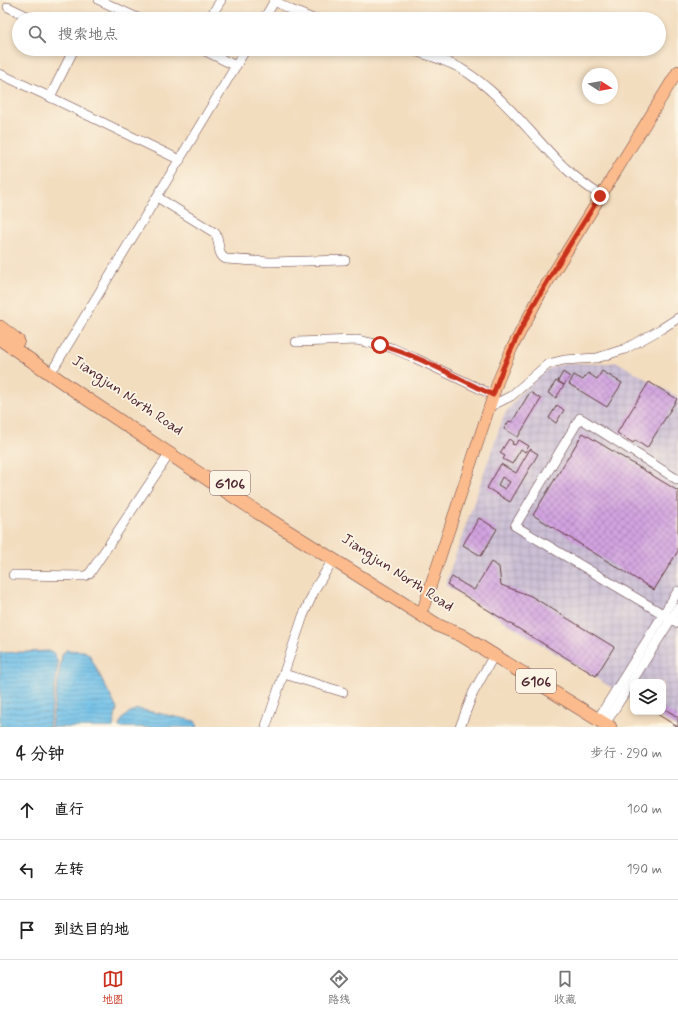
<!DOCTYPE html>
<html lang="zh">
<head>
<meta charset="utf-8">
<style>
	body { margin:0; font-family:Mynerve,"LXGW WenKai TC",sans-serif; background:#f6f6f6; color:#222 }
	.controls { position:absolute; right:12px; bottom:12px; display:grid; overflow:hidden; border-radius:8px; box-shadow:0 2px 6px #0003 }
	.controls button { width:36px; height:36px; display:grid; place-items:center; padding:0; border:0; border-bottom:1px solid #e0e0e0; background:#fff; color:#222; font:20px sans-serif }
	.compass { position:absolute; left:582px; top:68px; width:36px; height:36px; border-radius:50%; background:#fff; box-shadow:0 2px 6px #0003; rotate:101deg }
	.stop { position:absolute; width:12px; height:12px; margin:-9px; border:3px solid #c8321e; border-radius:50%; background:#fff }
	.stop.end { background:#c8321e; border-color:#fff; box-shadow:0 1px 4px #0008 }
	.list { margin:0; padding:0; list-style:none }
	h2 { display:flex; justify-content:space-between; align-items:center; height:52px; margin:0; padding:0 16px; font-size:17px }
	h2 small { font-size:13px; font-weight:400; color:#767676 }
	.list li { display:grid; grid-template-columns:26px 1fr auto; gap:12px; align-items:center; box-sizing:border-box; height:60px; padding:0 16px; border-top:1px solid #e0e0e0 }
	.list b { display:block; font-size:15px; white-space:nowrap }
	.list em { font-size:13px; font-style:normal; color:#767676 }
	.icon { flex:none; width:22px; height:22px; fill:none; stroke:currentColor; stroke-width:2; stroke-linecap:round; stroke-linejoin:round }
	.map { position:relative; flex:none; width:678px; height:727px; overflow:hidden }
	.search { position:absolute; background:#fff; box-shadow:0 2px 6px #0003; left:12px; right:12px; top:12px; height:44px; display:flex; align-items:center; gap:10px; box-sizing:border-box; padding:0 14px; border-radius:22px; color:#767676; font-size:15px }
	.sheet { height:232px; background:#fff }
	nav { display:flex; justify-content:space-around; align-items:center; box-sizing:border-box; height:56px; border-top:1px solid #e0e0e0; background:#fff; font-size:11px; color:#767676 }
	nav a { display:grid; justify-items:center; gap:2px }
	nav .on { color:#c8321e }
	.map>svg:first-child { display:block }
	.industrial { fill:url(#industrial-grid) }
	.water { fill:url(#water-rules); stroke:#5c708a }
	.building { fill:url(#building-cross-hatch); fill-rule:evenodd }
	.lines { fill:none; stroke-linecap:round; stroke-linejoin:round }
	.minor-casing { stroke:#633c41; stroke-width:10 }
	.major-casing { stroke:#633c41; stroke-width:12 }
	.highway-casing { stroke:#633c41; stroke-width:14 }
	.minor { stroke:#fff; stroke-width:9 }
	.major { stroke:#fbbb8c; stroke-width:11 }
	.highway { stroke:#fbbb8c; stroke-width:13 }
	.route { stroke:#c8321e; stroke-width:5 }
	.labels { text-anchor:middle; stroke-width:3.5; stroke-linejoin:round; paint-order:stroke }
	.shield { fill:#fcf5e5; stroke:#7f5f63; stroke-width:1 }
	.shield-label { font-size:14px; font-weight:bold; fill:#4a1f2b }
	.street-label { font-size:15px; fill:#4a1f2b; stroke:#fcf5e5 }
</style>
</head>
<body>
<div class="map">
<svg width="678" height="727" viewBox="0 0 678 727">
	<defs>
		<pattern id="industrial-grid" width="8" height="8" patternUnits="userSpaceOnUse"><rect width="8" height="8" fill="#cbbfd5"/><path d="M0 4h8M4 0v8" fill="none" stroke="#b0a4b7"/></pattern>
		<pattern id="water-rules" width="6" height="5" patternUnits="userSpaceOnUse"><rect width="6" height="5" fill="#6dc0e9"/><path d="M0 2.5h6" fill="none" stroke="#5c9bbd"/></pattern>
		<pattern id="building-cross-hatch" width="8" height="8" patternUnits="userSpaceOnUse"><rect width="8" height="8" fill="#d2a3e0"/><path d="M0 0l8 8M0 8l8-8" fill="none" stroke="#ac84b6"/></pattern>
	</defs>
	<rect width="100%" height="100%" fill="#fcf5e5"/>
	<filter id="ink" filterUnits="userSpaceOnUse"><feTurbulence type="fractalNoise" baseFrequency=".025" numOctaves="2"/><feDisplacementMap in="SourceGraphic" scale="8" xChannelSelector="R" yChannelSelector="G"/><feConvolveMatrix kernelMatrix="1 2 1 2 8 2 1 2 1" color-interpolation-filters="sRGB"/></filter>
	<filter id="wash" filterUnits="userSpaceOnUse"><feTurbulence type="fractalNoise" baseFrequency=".012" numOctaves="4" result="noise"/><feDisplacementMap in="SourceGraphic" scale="16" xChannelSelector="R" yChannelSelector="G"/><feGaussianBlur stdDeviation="0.9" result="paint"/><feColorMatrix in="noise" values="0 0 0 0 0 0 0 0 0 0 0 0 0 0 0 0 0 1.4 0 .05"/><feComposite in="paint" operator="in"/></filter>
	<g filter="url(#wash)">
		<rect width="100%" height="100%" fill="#f3ddbf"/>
		<path class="industrial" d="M617,362L678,397V727H676L651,712H663V682H633V701L445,585L504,415L521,392L548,369L555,366L573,363L598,364Z"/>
		<g class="water">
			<path d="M66,650L84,651L89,654L117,709L113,727H51L62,655Z"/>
			<path d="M49,651L55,655L58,664L49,727H0V653Z"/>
			<path d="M138,709L195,721L198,727H119C121,718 129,711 138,709Z"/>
		</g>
		<g id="blocks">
			<g class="building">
				<path d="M602,371L622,383L607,407L569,384L574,375L583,380L588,373L597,379Z"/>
				<path d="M563,372L570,377L564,385L558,381Z"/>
				<path d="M556,381L564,385L556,398L548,393Z"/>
				<path d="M649,382L677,399L647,448L635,440L633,443L617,433Z"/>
				<path d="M530,392L541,399L518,437L504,429L509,421L512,422Z"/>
				<path d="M557,405L564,410L556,423L549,418Z"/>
				<path d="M583,433L678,491V551L654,590L533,515Z"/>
				<path d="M509,439L513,442L512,444L515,445L519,440L529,446L525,452L521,449L512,464L503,459L505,456L500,453Z"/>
				<path d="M530,449L538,454L510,502L487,488L501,464L516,473ZM502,477L510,482L505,489L498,485Z"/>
				<path d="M479,518L497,529L481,556L463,545Z"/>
				<path d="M491,562L499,567L501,585L531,596L614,647L596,676L447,585L452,577L474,590Z"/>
				<path d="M663,708L678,717V727L654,712H663Z"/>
			</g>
		</g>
	</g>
	<g filter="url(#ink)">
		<use href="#blocks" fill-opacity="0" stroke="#633c41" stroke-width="1"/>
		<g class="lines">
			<g class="minor-casing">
				<g id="minor">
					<path d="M99,0L140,19"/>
					<path d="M275,1L291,10L313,19"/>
					<path d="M8,7L33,19"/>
					<path d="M209,19L221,0"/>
					<path d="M264,19L275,0"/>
					<path d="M201,49L236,66"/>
					<path d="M408,49C426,55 444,59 460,68C502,93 530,134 564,167C576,178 588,187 600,195"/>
					<path d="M0,74L50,97L180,160"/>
					<path d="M50,97L74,49"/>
					<path d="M157,197L215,233C221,241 216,255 226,259L270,262L345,260"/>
					<path d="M296,342L357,340L380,345L392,348L415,358L493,395"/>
					<path d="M55,366L246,49"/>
					<path d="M489,407L511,396L548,364L564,360L597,358L625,349L661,329L678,318"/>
					<path d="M678,480L580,418L515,526L678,623"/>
					<path d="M13,575L85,576L90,573L170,453"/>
					<path d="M284,674L343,692"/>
					<path d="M598,719L678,591"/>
					<path d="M605,724L678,608"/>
					<path d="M266,726L303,616L316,587L333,560"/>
					<path d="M460,727L473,693L494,655"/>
				</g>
			</g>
			<g class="major-casing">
				<path id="major" d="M424,606L498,381L512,348L541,293L678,71"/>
			</g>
			<g class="highway-casing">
				<g id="highway">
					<path d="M0,327L18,341"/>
					<path d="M0,339L84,397L257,512L439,626L461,635L610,727"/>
				</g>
			</g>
			<use href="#minor" class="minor"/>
			<use href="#major" class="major"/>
			<use href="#highway" class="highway"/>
		</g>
	</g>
	<g class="lines" filter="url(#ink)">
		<path class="route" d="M380,345C418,355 457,378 493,395C517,323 561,260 600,196"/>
	</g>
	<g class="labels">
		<g class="shield">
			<rect x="210" y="471" width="40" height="24" rx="3"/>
			<rect x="516" y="669" width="40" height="24" rx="3"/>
		</g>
		<g class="shield-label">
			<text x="230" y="488">G106</text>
			<text x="536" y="686">G106</text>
		</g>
		<g class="street-label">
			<text transform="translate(128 395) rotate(34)" y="5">Jiangjun North Road</text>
			<text transform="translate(398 572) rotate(33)" y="5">Jiangjun North Road</text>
		</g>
	</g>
</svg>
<div class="controls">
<button><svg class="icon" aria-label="layers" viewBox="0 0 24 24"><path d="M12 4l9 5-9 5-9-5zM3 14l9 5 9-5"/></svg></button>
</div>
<svg class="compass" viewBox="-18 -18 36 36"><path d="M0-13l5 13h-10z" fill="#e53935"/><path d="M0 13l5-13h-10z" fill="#767676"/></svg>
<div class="stop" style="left:380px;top:345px"></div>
<div class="stop end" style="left:600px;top:196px"></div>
<div class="search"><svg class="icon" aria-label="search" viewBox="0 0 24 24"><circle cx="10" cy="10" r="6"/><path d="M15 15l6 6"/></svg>搜索地点</div>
</div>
<section class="sheet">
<h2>4 分钟<small>步行 · 290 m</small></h2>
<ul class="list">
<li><svg class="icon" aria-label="ahead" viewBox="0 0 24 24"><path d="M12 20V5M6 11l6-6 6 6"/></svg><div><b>直行</b></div><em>100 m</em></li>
<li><svg class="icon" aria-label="left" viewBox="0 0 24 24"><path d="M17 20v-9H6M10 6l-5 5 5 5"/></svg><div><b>左转</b></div><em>190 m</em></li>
<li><svg class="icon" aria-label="arrive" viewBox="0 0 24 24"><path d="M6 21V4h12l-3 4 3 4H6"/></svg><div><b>到达目的地</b></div></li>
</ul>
</section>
<nav>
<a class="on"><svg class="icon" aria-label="map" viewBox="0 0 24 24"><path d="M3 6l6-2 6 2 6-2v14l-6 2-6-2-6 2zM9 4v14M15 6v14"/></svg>地图</a>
<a><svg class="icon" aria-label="directions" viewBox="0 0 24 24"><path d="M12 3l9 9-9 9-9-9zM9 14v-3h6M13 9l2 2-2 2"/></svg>路线</a>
<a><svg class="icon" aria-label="saved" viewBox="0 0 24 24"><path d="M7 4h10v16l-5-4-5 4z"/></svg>收藏</a>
</nav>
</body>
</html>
